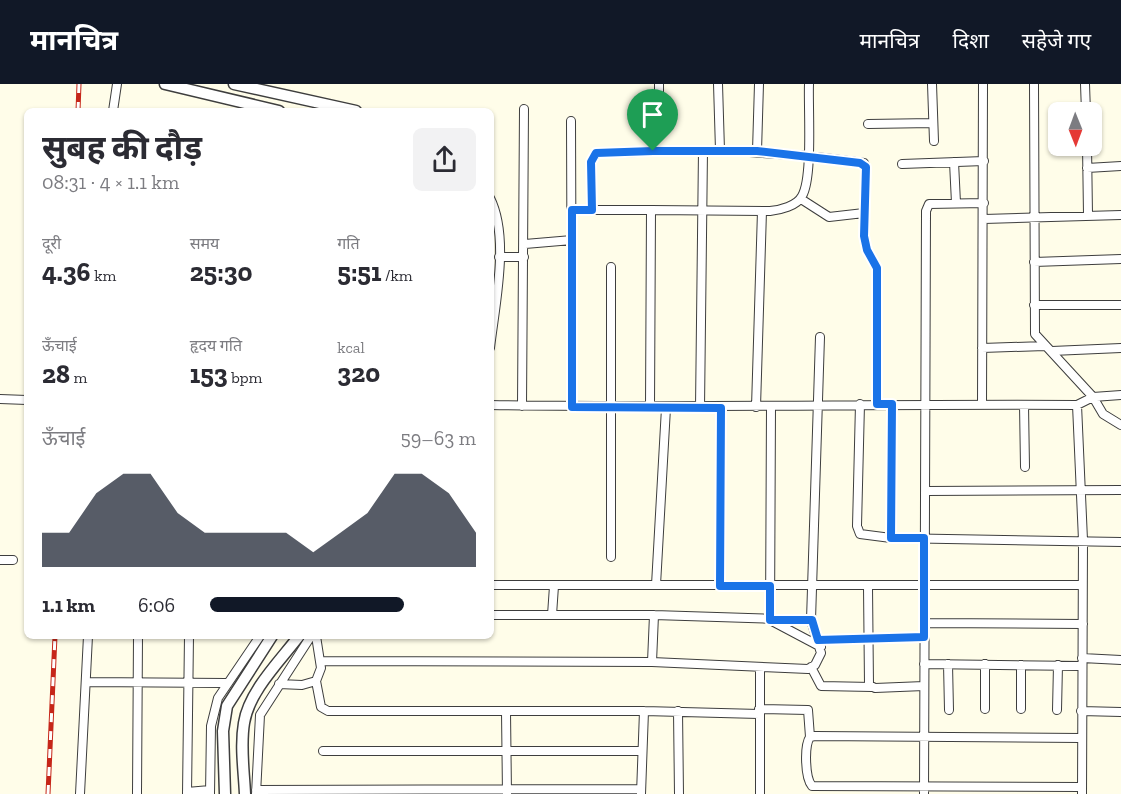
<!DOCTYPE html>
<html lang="hi">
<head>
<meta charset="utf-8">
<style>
	body { margin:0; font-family:"Zilla Slab","Noto Sans Devanagari",serif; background:#f2f2f3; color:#2b2b33; height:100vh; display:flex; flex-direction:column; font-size:22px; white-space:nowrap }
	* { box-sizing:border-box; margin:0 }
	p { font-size:20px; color:#7c7c81 }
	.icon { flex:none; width:33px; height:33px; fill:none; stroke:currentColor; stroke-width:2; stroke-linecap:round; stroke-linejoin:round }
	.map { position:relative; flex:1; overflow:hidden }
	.sheet { position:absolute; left:24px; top:24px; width:470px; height:531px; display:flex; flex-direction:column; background:#fff; border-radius:9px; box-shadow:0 2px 4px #0004 }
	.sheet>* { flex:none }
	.needle { width:39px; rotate:179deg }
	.tools { position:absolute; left:1048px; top:18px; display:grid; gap:12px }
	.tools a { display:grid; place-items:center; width:54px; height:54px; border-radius:9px; background:#fff; box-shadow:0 2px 4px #0004; font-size:30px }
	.pin { position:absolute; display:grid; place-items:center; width:51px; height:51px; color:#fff; margin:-62px -26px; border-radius:50% 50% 50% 0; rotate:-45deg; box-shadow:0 0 6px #0007 }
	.pin .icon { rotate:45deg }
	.round { display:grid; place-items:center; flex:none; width:63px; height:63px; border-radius:9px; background:#f2f2f3 }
	.headline { display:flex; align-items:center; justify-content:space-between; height:102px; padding:0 18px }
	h1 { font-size:33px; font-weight:700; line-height:45px }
	.figures { display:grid; grid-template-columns:repeat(3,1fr); gap:9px; height:102px; padding:6px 18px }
	.figures div { display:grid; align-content:center }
	.figures b { font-size:26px; font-weight:700 }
	.figures small { font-size:16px; font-weight:400 }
	.figures p { font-size:16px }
	.chart { height:168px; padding:12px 18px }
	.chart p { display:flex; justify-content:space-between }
	.chart svg { width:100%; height:108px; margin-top:6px; fill:#111827; opacity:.7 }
	ul { padding:0 18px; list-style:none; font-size:20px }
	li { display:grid; grid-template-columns:96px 72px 1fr; align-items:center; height:45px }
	li i { height:15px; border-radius:8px; background:#111827 }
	header { display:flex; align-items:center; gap:36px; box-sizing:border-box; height:84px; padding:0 30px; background:#111827; color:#fff }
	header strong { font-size:28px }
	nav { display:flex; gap:33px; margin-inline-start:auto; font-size:21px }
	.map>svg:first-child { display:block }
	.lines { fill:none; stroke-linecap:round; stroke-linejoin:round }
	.minor-casing { stroke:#3e3e3e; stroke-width:10 }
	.tertiary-casing { stroke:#3e3e3e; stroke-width:13 }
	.minor { stroke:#fff; stroke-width:8 }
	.tertiary { stroke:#fff; stroke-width:10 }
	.rail-casing { stroke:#c62619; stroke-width:5 }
	.rail { stroke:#fff; stroke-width:3; stroke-dasharray:9; stroke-linecap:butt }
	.route-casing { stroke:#fff; stroke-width:12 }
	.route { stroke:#1a73e8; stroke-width:8 }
</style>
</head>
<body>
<header>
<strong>मानचित्र</strong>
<nav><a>मानचित्र</a><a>दिशा</a><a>सहेजे गए</a></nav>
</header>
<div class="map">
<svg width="1121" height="710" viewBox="0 0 1121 710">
	<rect width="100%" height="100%" fill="#fffde9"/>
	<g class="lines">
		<defs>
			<path id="minor" d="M932,0L934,57
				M1034,0L1035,250L1093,313L1103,330L1121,341
				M1085,0L1086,28
				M659,19V0
				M113,27L117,0
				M571,37L572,323
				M868,40L933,39
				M1087,62L1088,131
				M720,66L808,72L864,79L866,83L864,152L867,166L877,184V320
				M757,67L759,0
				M954,78L956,119
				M902,80L984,77
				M1087,84L1121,82
				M490,114C510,154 495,220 490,264
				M801,115L829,133L864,129
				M572,126H651
				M592,126L591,78L596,69L720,66L718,0
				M984,135L1121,131
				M525,160L572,156
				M499,173H524
				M1034,178L1121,175
				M611,183V473
				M1034,221H1121
				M982,264L1045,262
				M1052,267L1121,264
				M0,315L27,316
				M860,320L857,442L860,450L891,454L1121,458
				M490,321C686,324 881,320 1077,321L1093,313L1121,311
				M982,321L983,0
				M1024,321L1025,383
				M1077,321L1083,456L1082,710
				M522,322L524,25
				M650,323L651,126L770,127C780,126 797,122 802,112C813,94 808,24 809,0
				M756,323L762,127
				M771,323L770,536L821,563
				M700,324L703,66
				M926,407L1121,406
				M891,454L892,320
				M0,476H13
				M490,501H1082
				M656,501L666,324
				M720,502L721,324
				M868,503L869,601L875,604L924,602
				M490,531H654L811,536L820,253
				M552,531L554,502
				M924,539L1083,540
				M818,556L924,553
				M1082,574L1121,576
				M321,577L652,578L808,585L815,581L821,569L811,536
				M652,578L654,531
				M924,580L1082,582
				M948,580L949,626
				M985,580V625
				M811,583L821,602L872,603
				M316,597L321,623L328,627H644L759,630
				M86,598L226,599
				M279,600L302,601L316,597L321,584L316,552
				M759,625L808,626L810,653
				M1021,625V581
				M1057,626L1058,581
				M678,627L679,710
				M1081,627L1121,628
				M506,628L507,710
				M1081,654L815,652L810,653C804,662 805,694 812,702L1082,703
				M323,667H642
				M256,706L641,705
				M187,708L210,706
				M80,710L88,552
				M137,710L138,552
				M187,710L189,552
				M210,710L211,642L218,614L260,552
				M256,710L260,631L311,552
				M641,710L644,627
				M760,710V583
				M924,710L926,127L929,120L984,119"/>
			<path id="tertiary" d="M165,0L279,27
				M234,0L356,27
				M225,710L223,647L227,622L272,552
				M245,710C244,687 240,662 244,639C249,607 280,577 299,552"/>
		</defs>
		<use href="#minor" class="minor-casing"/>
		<use href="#tertiary" class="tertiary-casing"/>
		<use href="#minor" class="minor"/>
		<use href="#tertiary" class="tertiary"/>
		<defs>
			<path id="rail" d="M78,27L79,0
				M48,710L55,552"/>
		</defs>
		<use href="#rail" class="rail-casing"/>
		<use href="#rail" class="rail"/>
	</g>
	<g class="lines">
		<defs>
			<path id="route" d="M653,67H757L860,79L866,83L864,152L867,166L877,184V320H892L891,454H924V553L818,556L812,536H770V502H720L721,324L572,323V126H592L591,78L596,69Z"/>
		</defs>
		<use href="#route" class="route-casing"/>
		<use href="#route" class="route"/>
	</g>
</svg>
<div class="tools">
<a><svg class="needle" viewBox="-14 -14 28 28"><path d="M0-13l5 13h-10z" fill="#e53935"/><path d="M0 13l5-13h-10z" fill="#7c7c81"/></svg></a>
</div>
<div class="pin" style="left:653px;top:67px;background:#1e9e55"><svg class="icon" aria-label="arrive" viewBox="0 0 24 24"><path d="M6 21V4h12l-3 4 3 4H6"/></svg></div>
<section class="sheet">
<div class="headline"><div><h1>सुबह की दौड़</h1><p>08:31 · 4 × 1.1 km</p></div><a class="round"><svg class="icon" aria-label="share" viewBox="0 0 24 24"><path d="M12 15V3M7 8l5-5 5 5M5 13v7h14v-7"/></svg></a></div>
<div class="figures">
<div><p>दूरी</p><b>4.36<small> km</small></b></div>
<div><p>समय</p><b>25:30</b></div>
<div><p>गति</p><b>5:51<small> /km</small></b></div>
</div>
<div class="figures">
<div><p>ऊँचाई</p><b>28<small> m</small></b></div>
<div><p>हृदय गति</p><b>153<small> bpm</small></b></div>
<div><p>kcal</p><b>320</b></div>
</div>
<div class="chart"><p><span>ऊँचाई</span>59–63 m</p>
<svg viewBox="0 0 160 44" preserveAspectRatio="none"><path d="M0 44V30L10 30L20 14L30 6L40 6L50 22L60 30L70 30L80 30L90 30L100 38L110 30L120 22L130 6L140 6L150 14L160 30V44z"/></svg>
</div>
<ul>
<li><b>1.1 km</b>6:06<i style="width:73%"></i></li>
</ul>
</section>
</div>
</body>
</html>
